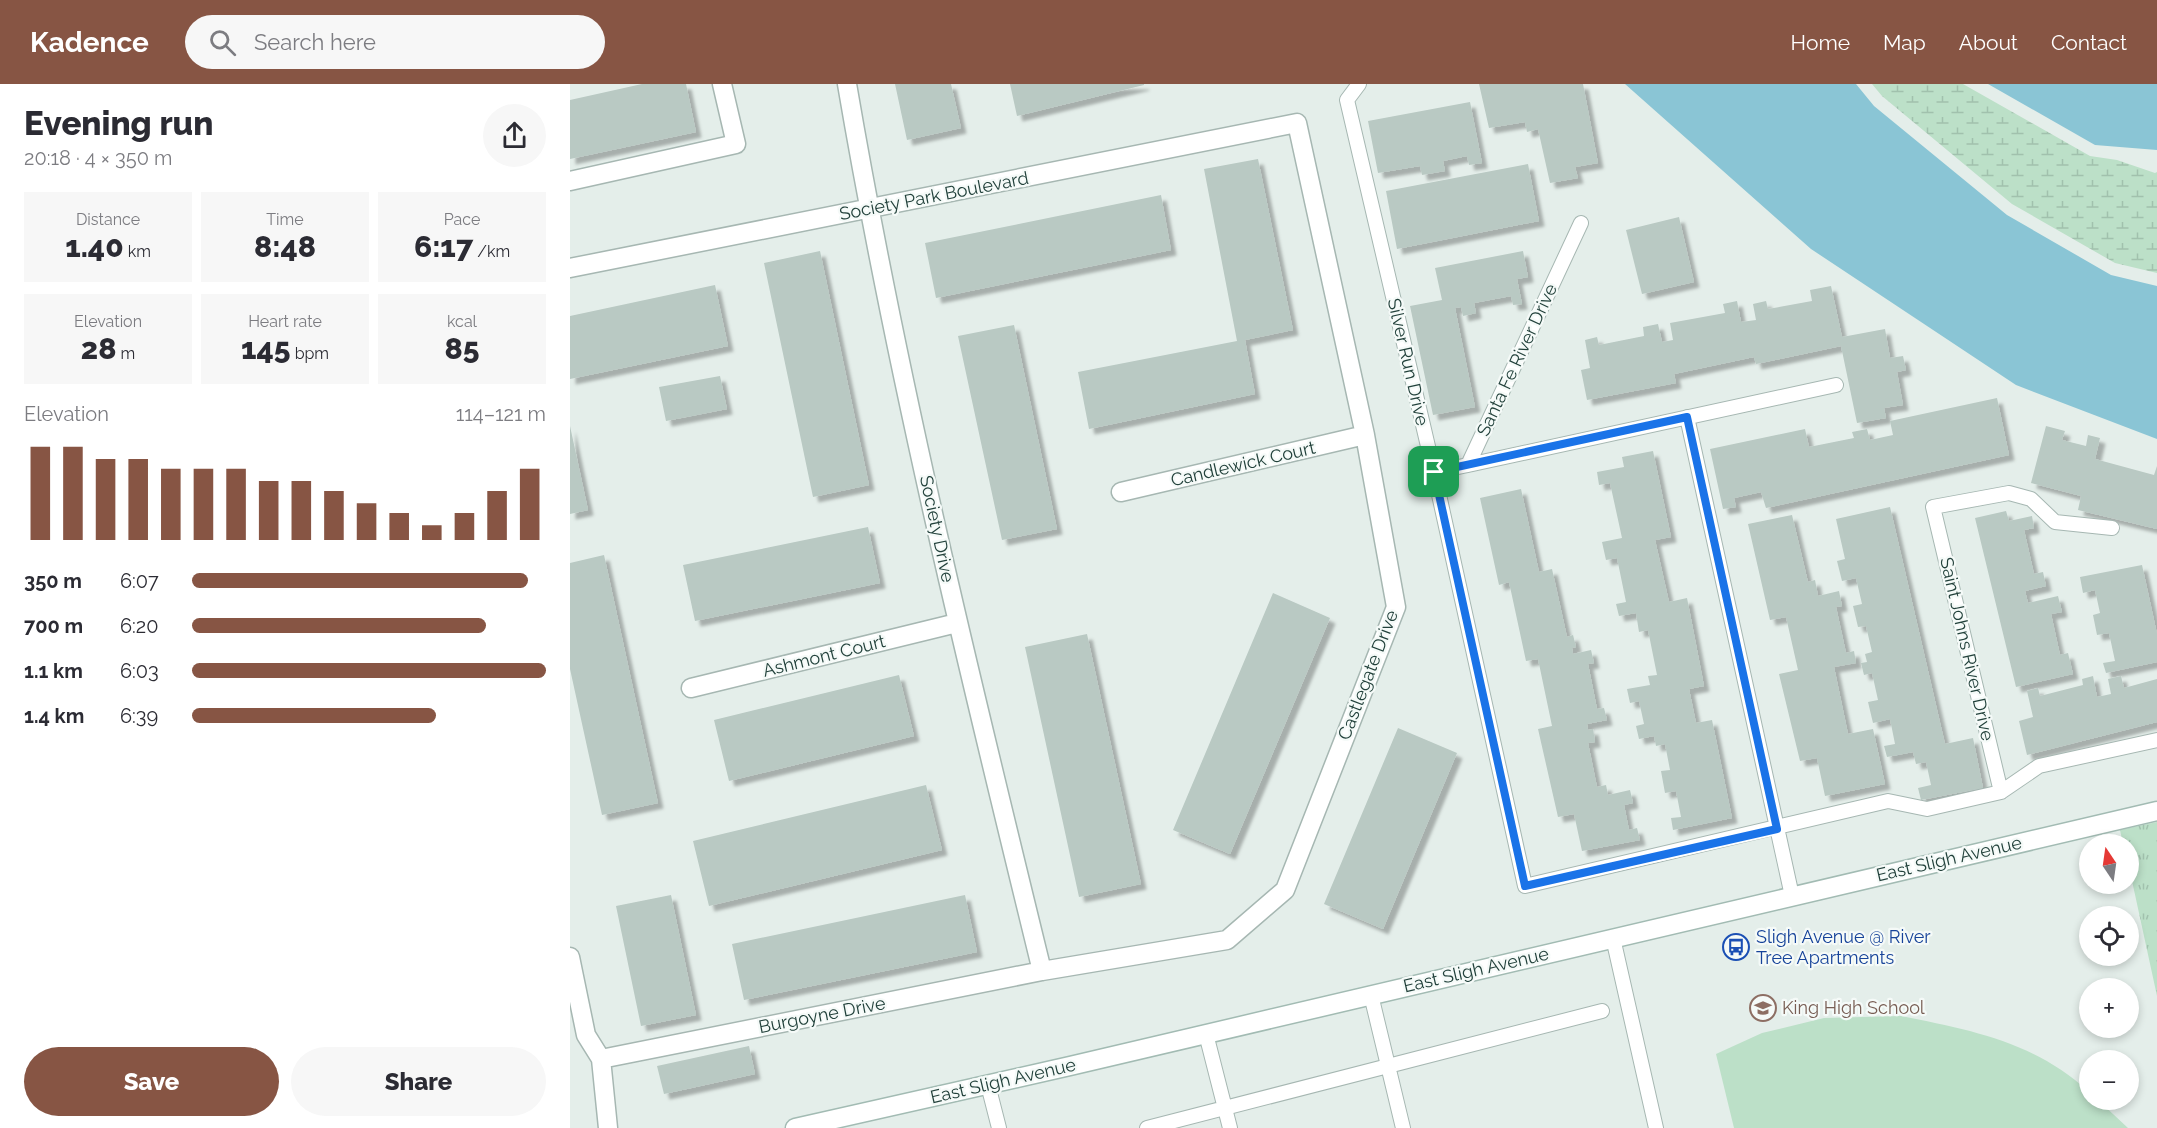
<!DOCTYPE html>
<html lang="en">
<head>
<meta charset="utf-8">
<style>
	body { margin:0; font-family:Raleway,sans-serif; background:#f7f7f7; color:#2b2b33; height:100vh; display:flex; flex-direction:column; font-size:22px; white-space:nowrap }
	* { box-sizing:border-box; margin:0 }
	p { font-size:20px; color:#7c7c81 }
	.icon { flex:none; width:33px; height:33px; fill:none; stroke:currentColor; stroke-width:2; stroke-linecap:round; stroke-linejoin:round }
	.map { position:relative; flex:1; overflow:hidden }
	.panel { display:flex; flex-direction:column; background:#fff; width:570px }
	.panel>* { flex:none }
	.needle { width:39px; rotate:347deg }
	.controls { position:absolute; left:1509px; top:750px; display:grid; gap:12px }
	.controls a { display:grid; place-items:center; width:60px; height:60px; border-radius:50%; background:#fff; box-shadow:0 3px 9px #0003; font-size:30px }
	.pin { position:absolute; display:grid; place-items:center; width:51px; height:51px; color:#fff; margin:-26px; border-radius:12px; box-shadow:0 3px 9px #0006 }
	.round { display:grid; place-items:center; flex:none; width:63px; height:63px; border-radius:32px; background:#f7f7f7 }
	.summary { display:flex; align-items:center; justify-content:space-between; height:102px; padding:0 24px }
	h1 { font-size:33px; font-weight:800; line-height:45px }
	.metrics { display:grid; grid-template-columns:repeat(3,1fr); gap:9px; height:102px; padding:6px 24px }
	.metrics div { display:grid; align-content:center; border-radius:0px; background:#f7f7f7; text-align:center }
	.metrics b { font-size:30px; font-weight:800 }
	.metrics small { font-size:16px; font-weight:400 }
	.metrics p { font-size:16px }
	.chart { height:168px; padding:12px 24px }
	.chart p { display:flex; justify-content:space-between }
	.chart svg { width:100%; height:108px; margin-top:6px; stroke:#875544; stroke-width:6 }
	.cta { display:flex; gap:12px; margin-top:auto; padding:12px 24px }
	.cta a { flex:1; height:69px; border-radius:36px; background:#875544; color:#fff; font-size:24px; font-weight:800; line-height:69px; text-align:center }
	.cta a+a { background:#f7f7f7; color:#2b2b33 }
	ul { padding:0 24px; list-style:none; font-size:20px }
	li { display:grid; grid-template-columns:96px 72px 1fr; align-items:center; height:45px }
	li i { height:15px; border-radius:8px; background:#875544 }
	header { display:flex; align-items:center; gap:36px; box-sizing:border-box; height:84px; padding:0 30px; background:#875544; color:#fff }
	header strong { font-size:28px }
	nav { display:flex; gap:33px; margin-inline-start:auto; font-size:21px }
	.search { width:420px; height:54px; background:#f7f7f7; display:flex; align-items:center; gap:15px; box-sizing:border-box; padding:0 21px; border-radius:33px; color:#7c7c81; font-size:22px }
	main { display:flex; flex:1; min-height:0 }
	.map>svg:first-child { display:block }
	.grass { fill:#bce0c8 }
	.wetland { fill:url(#wetland-marsh) }
	.park { fill:url(#park-tufts) }
	.water { fill:#8ac5d5 }
	.building { fill:#b9c9c3; filter:url(#shadow) }
	.lines { fill:none; stroke-linecap:round; stroke-linejoin:round }
	.lane-casing { stroke:#a6b7b2; stroke-width:16 }
	.street-casing { stroke:#a6b7b2; stroke-width:21 }
	.secondary-casing { stroke:#a2bbb3; stroke-width:21 }
	.lane { stroke:#fff; stroke-width:14 }
	.street { stroke:#fff; stroke-width:18 }
	.secondary { stroke:#fff; stroke-width:18 }
	.route-casing { stroke:#fff; stroke-width:12 }
	.route { stroke:#1a73e8; stroke-width:8 }
	.labels { text-anchor:middle; stroke-width:4.5; stroke-linejoin:round; paint-order:stroke }
	.street-label { font-size:18px; fill:#22413b; stroke:#f5faf8 }
	.transit-label { font-size:18px; fill:#164399; stroke:#f5faf8; text-anchor:start }
	.education-label { font-size:18px; fill:#785e54; stroke:#f5faf8; text-anchor:start }
</style>
</head>
<body>
<header>
<strong>Kadence</strong>
<div class="search"><svg class="icon" aria-label="search" viewBox="0 0 24 24"><circle cx="10" cy="10" r="6"/><path d="M15 15l6 6"/></svg>Search here</div>
<nav><a>Home</a><a>Map</a><a>About</a><a>Contact</a></nav>
</header>
<main>
<section class="panel">
<div class="summary"><div><h1>Evening run</h1><p>20:18 · 4 × 350 m</p></div><a class="round"><svg class="icon" aria-label="share" viewBox="0 0 24 24"><path d="M12 15V3M7 8l5-5 5 5M5 13v7h14v-7"/></svg></a></div>
<div class="metrics">
<div><p>Distance</p><b>1.40<small> km</small></b></div>
<div><p>Time</p><b>8:48</b></div>
<div><p>Pace</p><b>6:17<small> /km</small></b></div>
</div>
<div class="metrics">
<div><p>Elevation</p><b>28<small> m</small></b></div>
<div><p>Heart rate</p><b>145<small> bpm</small></b></div>
<div><p>kcal</p><b>85</b></div>
</div>
<div class="chart"><p><span>Elevation</span>114–121 m</p>
<svg viewBox="0 0 160 44" preserveAspectRatio="none"><path d="M5 44V6M15 44V6M25 44V11M35 44V11M45 44V15M55 44V15M65 44V15M75 44V20M85 44V20M95 44V24M105 44V29M115 44V33M125 44V38M135 44V33M145 44V24M155 44V15"/></svg>
</div>
<ul>
<li><b>350 m</b>6:07<i style="width:95%"></i></li>
<li><b>700 m</b>6:20<i style="width:83%"></i></li>
<li><b>1.1 km</b>6:03<i style="width:100%"></i></li>
<li><b>1.4 km</b>6:39<i style="width:69%"></i></li>
</ul>
<div class="cta"><a>Save</a><a>Share</a></div>
</section>
<div class="map">
<svg width="1587" height="1044" viewBox="0 0 1587 1044">
	<defs>
		<pattern id="wetland-marsh" width="20" height="14" patternUnits="userSpaceOnUse" patternTransform="scale(1.5)"><rect width="20" height="14" fill="#bce0c8"/><path d="M1 5h8M5 5V1M11 12h8M15 12V8" fill="none" stroke="#a1c1ad"/></pattern>
		<pattern id="park-tufts" width="24" height="20" patternUnits="userSpaceOnUse" patternTransform="scale(1.5)"><rect width="24" height="20" fill="#bce0c8"/><path d="M3 7l-1-3M5 7V3M7 7l1-3M15 17l-1-3M17 17v-4M19 17l1-3" fill="none" stroke="#a1c1ad"/></pattern>
		<filter id="shadow"><feDropShadow dx="5.5" dy="5.5" stdDeviation="1.5" flood-color="#0004"/></filter>
	</defs>
	<rect width="100%" height="100%" fill="#e4eeea"/>
	<path class="grass" d="M1331,932C1401,946 1465,958 1519,1008L1520,1016H1528L1558,1044H1164L1146,970L1192,949L1254,934Z"/>
	<path class="wetland" d="M1302,0H1393L1520,72L1547,76L1585,89L1587,88V189L1545,179L1442,120L1312,12Z"/>
	<path class="park" d="M1587,738V912L1559,783L1558,760H1553L1550,746Z"/>
	<path class="water" d="M1055,0H1286L1304,22L1437,131L1541,191L1587,202V355L1446,301L1241,165Z
		M1418,0H1587V66L1525,61Z"/>
	<path class="building" d="M72,0H116L126,48L0,75V16Z
		M325,0H381L391,44L337,56Z
		M440,0H574V1L447,32Z
		M909,0H1013L1028,79L1005,83L1008,94L980,99L968,45L957,48L955,38L919,44Z
		M900,18L912,79L899,81L897,72L873,77L875,87L852,91L850,82L808,89L798,37Z
		M688,75L723,246L675,256L685,310L519,345L508,288L667,257L634,85Z
		M958,80L969,137L827,165L816,107Z
		M591,111L601,166L366,214L355,159Z
		M1109,133L1124,198L1072,210L1056,146Z
		M250,167L299,401L243,413L194,179Z
		M953,167L958,193L947,195L952,220L943,221L941,212L904,219L906,229L893,232L891,223L885,224L905,323L863,331L840,222L872,216L865,184Z
		M145,201L158,262L0,295V232Z
		M1261,202L1272,253L1315,245L1320,274L1333,272L1336,286L1327,288L1333,321L1314,324L1316,334L1287,339L1271,262L1186,280L1184,273L1104,290L1106,299L1017,316L1011,286L1020,284L1015,256L1027,253L1029,261L1074,252L1073,243L1088,240L1092,258L1103,256L1100,239L1155,229L1153,220L1167,217L1171,238L1186,236L1183,220L1196,217L1198,225L1242,217L1240,206Z
		M444,241L487,445L432,456L388,252Z
		M150,292L157,325L96,337L89,303Z
		M1427,314L1439,371L1196,424L1191,408L1164,414L1166,423L1153,425L1140,365L1235,345L1239,363L1284,354L1282,348L1297,345L1300,356L1323,351L1320,337Z
		M0,342L18,426L0,430Z
		M1476,342L1495,347L1492,356L1516,362L1518,351L1530,354L1525,375L1584,391L1587,382V445L1508,426L1511,412L1461,399Z
		M1083,367L1101,453L1085,456L1099,518L1117,514L1134,602L1119,605L1126,639L1142,636L1162,734L1103,746L1101,734L1111,733L1106,707L1095,709L1091,687L1100,686L1095,660L1086,662L1084,652L1069,655L1066,642L1074,640L1069,617L1060,619L1057,605L1080,601L1078,592L1087,591L1078,546L1069,548L1066,529L1049,532L1046,520L1056,518L1047,474L1036,476L1032,458L1052,454L1040,399L1029,401L1027,388L1054,383L1052,373Z
		M951,405L969,488L982,485L997,553L1003,551L1006,563L1002,564L1003,570L1021,566L1024,579L1018,580L1027,625L1034,624L1037,636L1017,640L1018,646L1023,645L1025,658L1018,659L1027,703L1036,701L1038,711L1060,706L1063,719L1054,721L1059,746L1067,744L1070,756L1012,767L1004,730L988,733L968,645L982,642L968,575L956,577L939,498L929,501L910,414Z
		M1320,423L1375,660L1403,654L1413,704L1351,716L1348,704L1361,701L1356,678L1346,680L1343,668L1317,673L1314,662L1325,660L1320,635L1303,639L1298,618L1308,616L1302,589L1294,591L1291,579L1297,578L1295,570L1302,568L1296,542L1288,543L1283,522L1292,520L1286,494L1272,497L1267,477L1275,475L1266,435Z
		M1436,427L1439,437L1462,432L1464,444L1454,446L1464,490L1473,488L1476,502L1455,507L1458,519L1488,512L1492,528L1481,530L1490,571L1498,569L1503,590L1446,603L1405,434Z
		M1222,431L1238,498L1245,496L1248,512L1269,507L1272,522L1266,523L1276,569L1284,567L1286,579L1264,583L1278,650L1303,645L1315,700L1255,712L1247,674L1230,677L1209,590L1228,586L1216,533L1200,536L1178,440Z
		M298,443L310,499L125,537L113,481Z
		M34,471L88,719L32,731L0,585V479Z
		M1572,481L1587,550V578L1536,589L1533,579L1545,577L1539,549L1527,551L1523,531L1530,529L1525,506L1513,509L1510,493Z
		M703,509L760,534L660,770L603,746Z
		M517,550L571,800L509,813L455,563Z
		M329,591L344,652L159,697L144,636Z
		M1523,592L1527,613L1541,610L1538,595L1551,592L1554,604L1587,595V638L1457,671L1449,637L1463,633L1457,607L1468,604L1470,612L1513,601L1512,595Z
		M828,644L887,669L813,845L754,820Z
		M356,701L372,766L139,822L123,757Z
		M101,811L126,931L71,942L46,822Z
		M395,811L407,868L174,916L162,860Z
		M179,962L185,990L94,1010L87,982Z"/>
	<g class="lines">
		<defs>
			<path id="lane" d="M789,0L777,16L864,388L955,802L1318,717L1357,725L1431,708L1469,682L1587,656
				M1117,333L1222,812
				M898,381L1266,301
				M864,388L898,381L1011,139
				M1431,708L1363,423L1439,409L1461,415L1485,438L1542,444
				M1043,854L1086,1044
				M801,911L833,1044
				M636,950L660,1044
				M418,1001L429,1044
				M577,1044L1032,927"/>
			<path id="street" d="M277,0C328,299 400,593 472,887
				M0,97L166,60L152,0
				M0,184L727,39L795,351L826,523L715,806L657,856L472,887L31,975
				M551,408L795,351
				M121,604L387,539
				M0,873L16,951L31,975L38,1044"/>
			<path id="secondary" d="M225,1044L500,982L1587,727"/>
		</defs>
		<use href="#lane" class="lane-casing"/>
		<use href="#street" class="street-casing"/>
		<use href="#secondary" class="secondary-casing"/>
		<use href="#lane" class="lane"/>
		<use href="#street" class="street"/>
		<use href="#secondary" class="secondary"/>
	</g>
	<g class="lines">
		<defs>
			<path id="route" d="M1117,333L1207,745L955,802L864,388Z"/>
		</defs>
		<use href="#route" class="route-casing"/>
		<use href="#route" class="route"/>
	</g>
	<defs>
		<symbol id="bus-ring" viewBox="-11 -11 22 22"><circle r="9.5" fill="#f5faf8" stroke="#1a4fb4" stroke-width="1.5"/><path d="M-5-6H5V4H4V6H2V4H-2V6H-4V4H-5ZM-3.5-4V0h7V-4ZM-3.5 1.2v1.5H-2V1.2ZM2 1.2v1.5H3.5V1.2Z" fill="#1a4fb4"/></symbol>
		<symbol id="school-ring" viewBox="-11 -11 22 22"><circle r="9.5" fill="#f5faf8" stroke="#8d6e63" stroke-width="1.5"/><path d="M0-5L7-2L0 1L-7-2ZM-4 1L0 2.5L4 1V4Q0 6-4 4Z" fill="#8d6e63"/></symbol>
	</defs>
	<g fill-rule="evenodd">
		<use href="#bus-ring" x="1151" y="848" width="30" height="30"/>
		<use href="#school-ring" x="1178" y="909" width="30" height="30"/>
	</g>
	<g class="labels">
		<g class="street-label">
			<text transform="translate(364 112) rotate(-11)" y="6">Society Park Boulevard</text>
			<text transform="translate(947 276) rotate(-65)" y="6">Santa Fe River Drive</text>
			<text transform="translate(838 278) rotate(77)" y="6">Silver Run Drive</text>
			<text transform="translate(673 380) rotate(-13)" y="6">Candlewick Court</text>
			<text transform="translate(367 445) rotate(78)" y="6">Society Drive</text>
			<text transform="translate(1397 565) rotate(77)" y="6">Saint Johns River Drive</text>
			<text transform="translate(254 572) rotate(-14)" y="6">Ashmont Court</text>
			<text transform="translate(798 591) rotate(-69)" y="6">Castlegate Drive</text>
			<text transform="translate(1379 775) rotate(-13)" y="6">East Sligh Avenue</text>
			<text transform="translate(906 886) rotate(-13)" y="6">East Sligh Avenue</text>
			<text transform="translate(252 931) rotate(-11)" y="6">Burgoyne Drive</text>
			<text transform="translate(433 997) rotate(-13)" y="6">East Sligh Avenue</text>
		</g>
		<g class="transit-label">
			<text x="1186" y="859">Sligh Avenue @ River<tspan x="1186" dy="21">Tree Apartments</tspan></text>
		</g>
		<g class="education-label">
			<text x="1212" y="930">King High School</text>
		</g>
	</g>
</svg>
<div class="controls">
<a><svg class="needle" viewBox="-14 -14 28 28"><path d="M0-13l5 13h-10z" fill="#e53935"/><path d="M0 13l5-13h-10z" fill="#7c7c81"/></svg></a>
<a><svg class="icon" aria-label="locate" viewBox="0 0 24 24"><circle cx="12" cy="12" r="6"/><path d="M12 2v4M12 18v4M2 12h4M18 12h4"/></svg></a>
<a>+</a>
<a>−</a>
</div>
<div class="pin" style="left:864px;top:388px;background:#1e9e55"><svg class="icon" aria-label="arrive" viewBox="0 0 24 24"><path d="M6 21V4h12l-3 4 3 4H6"/></svg></div>
</div>
</main>
</body>
</html>
